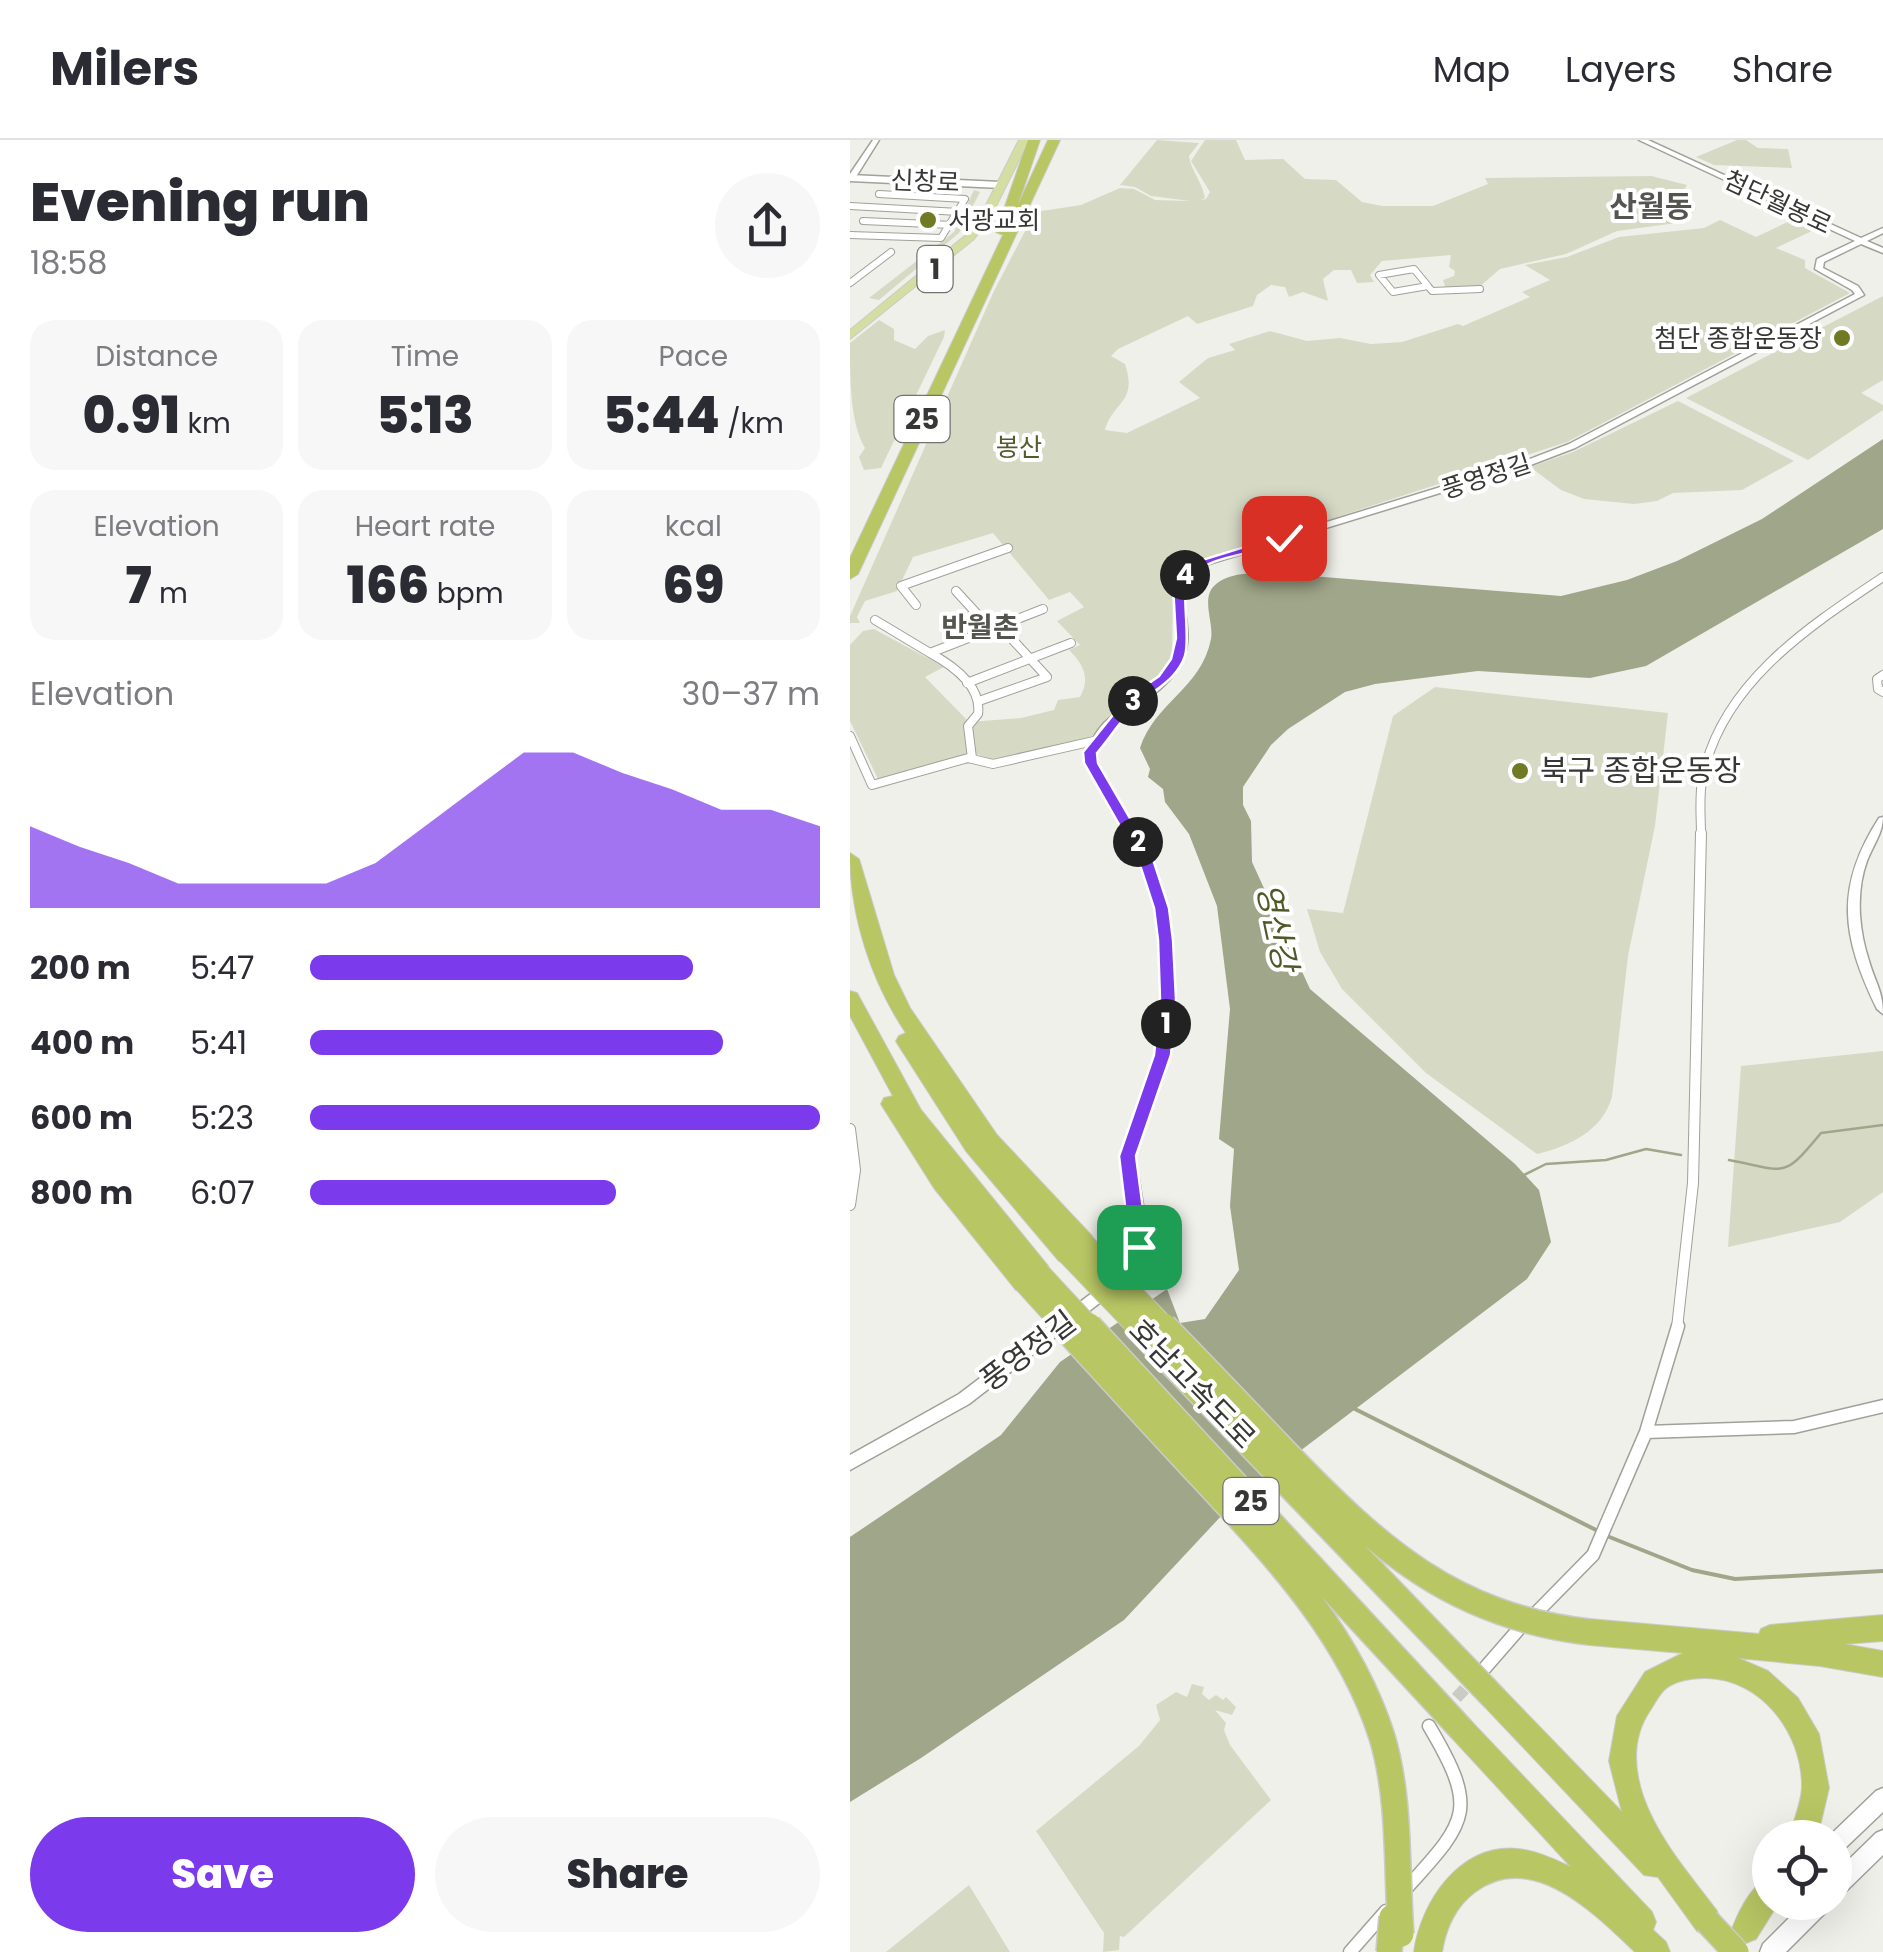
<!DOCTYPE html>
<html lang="en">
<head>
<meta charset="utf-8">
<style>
	body { margin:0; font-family:Poppins,"Noto Sans KR",sans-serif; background:#f7f7f7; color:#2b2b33; height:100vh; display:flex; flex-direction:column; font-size:38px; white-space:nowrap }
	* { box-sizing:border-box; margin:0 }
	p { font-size:32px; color:#7c7c81 }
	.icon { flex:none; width:55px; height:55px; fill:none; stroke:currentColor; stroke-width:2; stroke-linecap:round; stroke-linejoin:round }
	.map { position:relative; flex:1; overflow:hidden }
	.panel { display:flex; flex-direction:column; background:#fff; width:850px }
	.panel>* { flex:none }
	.buttons { position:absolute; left:902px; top:1680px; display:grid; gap:20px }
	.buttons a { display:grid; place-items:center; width:100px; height:100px; border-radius:50%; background:#fff; box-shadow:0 10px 40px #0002; font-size:50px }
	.pin { position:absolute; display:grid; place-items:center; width:85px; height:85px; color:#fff; margin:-42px; border-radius:20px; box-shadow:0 5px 15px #0006 }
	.km { position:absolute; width:50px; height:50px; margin:-25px; border-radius:50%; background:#222; color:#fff; font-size:28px; line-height:50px; text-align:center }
	.round { display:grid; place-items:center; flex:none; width:105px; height:105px; border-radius:52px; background:#f7f7f7 }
	.overview { display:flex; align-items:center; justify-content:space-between; height:170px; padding:0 30px }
	h1 { font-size:55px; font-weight:800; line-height:75px }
	.figures { display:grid; grid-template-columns:repeat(3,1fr); gap:15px; height:170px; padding:10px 30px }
	.figures div { display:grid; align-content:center; border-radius:25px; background:#f7f7f7; text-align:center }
	.figures b { font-size:50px; font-weight:800 }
	.figures small { font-size:28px; font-weight:400 }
	.figures p { font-size:28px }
	.chart { height:280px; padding:20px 30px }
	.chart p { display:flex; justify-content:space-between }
	.chart svg { width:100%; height:180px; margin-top:10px; fill:#7c3aed; opacity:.7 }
	.button { display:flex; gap:20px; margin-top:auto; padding:20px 30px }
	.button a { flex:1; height:115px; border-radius:60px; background:#7c3aed; color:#fff; font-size:40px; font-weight:800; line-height:115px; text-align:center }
	.button a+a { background:#f7f7f7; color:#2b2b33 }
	ul { padding:0 30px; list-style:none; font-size:32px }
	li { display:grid; grid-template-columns:160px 120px 1fr; align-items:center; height:75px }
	li i { height:25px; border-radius:12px; background:#7c3aed }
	header { display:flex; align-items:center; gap:60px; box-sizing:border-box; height:140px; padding:0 50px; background:#fff; border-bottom:2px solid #e1e1e2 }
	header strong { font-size:48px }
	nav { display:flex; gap:55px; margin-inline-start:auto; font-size:35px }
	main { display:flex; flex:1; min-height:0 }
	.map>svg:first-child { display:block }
	.green { fill:#d6dac5 }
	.water { fill:#a0a689 }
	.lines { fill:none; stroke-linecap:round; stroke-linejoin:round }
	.stream-far1 { stroke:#a0a689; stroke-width:2.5 }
	.stream { stroke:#a0a689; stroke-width:4 }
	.minor-tunnel { stroke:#cacbc5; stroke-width:12; stroke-dasharray:12 6; stroke-linecap:butt }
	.minor-far3-casing { stroke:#a0a19a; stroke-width:8 }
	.minor-far2-casing { stroke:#a0a19a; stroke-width:10 }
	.minor-far1-casing { stroke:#a0a19a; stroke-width:12 }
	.minor-casing { stroke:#a0a19a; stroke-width:15 }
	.tertiary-casing { stroke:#a0a19a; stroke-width:3 }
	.secondary-casing { stroke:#a0a19a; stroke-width:3 }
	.primary-casing { stroke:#cbcbca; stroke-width:2 }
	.motorway-casing { stroke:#cbcbca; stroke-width:2 }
	.minor-far3 { stroke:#fff; stroke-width:6 }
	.minor-far2 { stroke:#fff; stroke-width:8 }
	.minor-far1 { stroke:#fff; stroke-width:10 }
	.minor { stroke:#fff; stroke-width:12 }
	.tertiary { fill:#fff; fill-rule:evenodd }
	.secondary { fill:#fff; fill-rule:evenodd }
	.primary { fill:#d4dda2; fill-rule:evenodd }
	.motorway { fill:#b8c664; fill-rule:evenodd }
	.motorway-bridge-far1-casing { stroke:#cbcbca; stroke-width:22; stroke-linecap:butt }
	.motorway-bridge-casing { stroke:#cbcbca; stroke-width:28; stroke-linecap:butt }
	.motorway-bridge-far1 { stroke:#b8c664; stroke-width:20 }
	.motorway-bridge { stroke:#b8c664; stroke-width:25 }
	.route { fill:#7c3aed; stroke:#fff; stroke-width:2.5 }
	.poi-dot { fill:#707a25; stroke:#fff; stroke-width:4 }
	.labels { text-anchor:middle; stroke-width:8; stroke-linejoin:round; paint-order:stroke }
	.far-street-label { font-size:25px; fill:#373835; stroke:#fff }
	.far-poi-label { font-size:25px; fill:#373835; stroke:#fff; text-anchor:start }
	.far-park-label { font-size:25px; fill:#545b2a; stroke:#fff }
	.shield { fill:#fff; stroke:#737472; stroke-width:2.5 }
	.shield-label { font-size:28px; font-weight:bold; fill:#373835 }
	.far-neighbourhood-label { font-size:28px; font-weight:bold; fill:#54554f; stroke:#fff }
	.far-quarter-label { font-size:30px; font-weight:bold; fill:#54554f; stroke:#fff }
	.poi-label { font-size:30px; fill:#373835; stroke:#fff; text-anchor:start }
	.street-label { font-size:30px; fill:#373835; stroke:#fff }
	.water-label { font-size:32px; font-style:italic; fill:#515828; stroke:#fff }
</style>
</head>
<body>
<header>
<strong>Milers</strong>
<nav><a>Map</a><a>Layers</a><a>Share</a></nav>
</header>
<main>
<section class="panel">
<div class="overview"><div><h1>Evening run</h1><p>18:58</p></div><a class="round"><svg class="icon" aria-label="share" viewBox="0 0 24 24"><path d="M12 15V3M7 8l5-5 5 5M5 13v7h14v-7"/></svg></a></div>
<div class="figures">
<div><p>Distance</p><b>0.91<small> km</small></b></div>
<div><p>Time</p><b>5:13</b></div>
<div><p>Pace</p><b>5:44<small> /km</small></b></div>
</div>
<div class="figures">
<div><p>Elevation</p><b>7<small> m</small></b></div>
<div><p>Heart rate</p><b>166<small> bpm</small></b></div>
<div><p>kcal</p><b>69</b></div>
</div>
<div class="chart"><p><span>Elevation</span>30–37 m</p>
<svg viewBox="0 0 160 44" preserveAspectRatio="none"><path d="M0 44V24L10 29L20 33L30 38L40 38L50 38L60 38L70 33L80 24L90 15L100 6L110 6L120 11L130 15L140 20L150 20L160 24V44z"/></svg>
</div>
<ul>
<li><b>200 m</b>5:47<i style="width:75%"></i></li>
<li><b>400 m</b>5:41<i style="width:81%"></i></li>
<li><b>600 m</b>5:23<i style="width:100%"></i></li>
<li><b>800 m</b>6:07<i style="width:60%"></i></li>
</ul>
<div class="button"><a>Save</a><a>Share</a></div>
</section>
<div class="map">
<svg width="1033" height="1812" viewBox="0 0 1033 1812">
	<rect width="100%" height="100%" fill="#eff0e9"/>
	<path class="green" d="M307,0L349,3L339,16C341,31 352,41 355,58L351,60L356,59L360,52L341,21L355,0H386L395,20L433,19L455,39L486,40L512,62L532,66H583L638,44L635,38L801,36L837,45L832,53L846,69L834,82L767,91L716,114L650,129L628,148L596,149L593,140L604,136L605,131L599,127L601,115L532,121L520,135L524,142L507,143L501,130H484L473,139L478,161L453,152L439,157L435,147L421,145L407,155L403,166L347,184L338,176L268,209L261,216L275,224C288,263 263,261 255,290L277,293L350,258L329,242L358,218L385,210L379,204L420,191L457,201L490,198L521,204L552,202L608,184L613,186L680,157L672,152L700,140L675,125L717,117L769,97L854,88L870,80L906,97L942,80L964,90L926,108L955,120V128L1000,153L717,302L337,426L323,444L322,516L314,532L275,563L251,591L232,601L146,621L126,614L29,641L0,581V505L13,491L24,489L94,527L75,537L119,582L171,578L204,570L208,560L230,557C241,538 233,524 219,510L230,505L207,481L234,467L220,452L199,460L143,393L63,417L47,451L15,461L7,477L10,483H0V476L144,151L185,72L231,65L270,48L284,49L305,60L340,61L301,56L285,47L270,45Z
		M887,0H896L908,8L938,9L942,28L864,25L846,17Z
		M124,50L130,52L109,93L29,160L19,158L104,92Z
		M1033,156V240L1011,253L1033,265V270L958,320L836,258Z
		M29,180L44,189V200L65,209L78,196L95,190L94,197L31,328L14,330L9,317L15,308C0,283 0,239 0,203Z
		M828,261L944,321L892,350L823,353L807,361L784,364L734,359L711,350L680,327L723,312Z
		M585,547L818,573L805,686L778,816L762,957C752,991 720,1006 687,1014L576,933L492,849L470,812L457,769L493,773L543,576Z
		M1033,911V1052L990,1082L878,1107L891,926Z
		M342,1544L354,1547L352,1554L359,1560L366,1555L373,1560L376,1557L386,1567L382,1575L365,1570L376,1583L374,1590L380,1605L421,1660L274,1797L270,1796L269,1810L253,1812L254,1793L186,1691L289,1606L310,1580L306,1565L326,1552L337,1557Z
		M119,1745L160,1812H36Z"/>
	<path class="water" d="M1033,299V389L796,526L740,538L628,531L525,544L495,552L438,589L421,605L393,647V665L401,681L402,722L460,849L665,1024L689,1050L701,1102L677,1139L388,1358L274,1480L71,1618L0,1662V1397L151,1295L210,1222L317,1149L330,1183L355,1179L389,1130L380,1066L384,1009L369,999L380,869L367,766L339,694L315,662L313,649L298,637L300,629L290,608C305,562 351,549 361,499C364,483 351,459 364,446C379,431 404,434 424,433L711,456L777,440L827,421L912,379Z"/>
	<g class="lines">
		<path class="stream-far1" d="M879,1020C937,1031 932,1040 971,993L1033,985
			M672,1036L696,1024L756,1020L796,1009L831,1015"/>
		<path class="stream" d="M505,1269L746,1390
			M757,1396L842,1430L885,1439L1033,1431"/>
		<path class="minor-tunnel" d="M594,1571L624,1539"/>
		<defs>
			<path id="minor-far3" d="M0,66L109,72
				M13,81L102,85
				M0,95L91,98L115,59L29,54
				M564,129L578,146L543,152L529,135Z
				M0,143L41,112
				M578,146L582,151L630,149"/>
			<path id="minor-far2" d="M106,451L140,488
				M66,465L51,446L158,408
				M25,480L80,513L193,469
				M80,513C102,525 132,546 128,574L118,586L122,618
				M1033,535L1027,539L1028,549L1033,552
				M117,543L221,503
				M129,561L197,537L149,485
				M0,596L22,645L118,618L143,624L248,600
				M851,695C851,678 849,658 852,641C869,545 958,487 1033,437"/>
			<path id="minor-far1" d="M0,989L5,1030L0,1065
				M827,1188L843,1043L851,693"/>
			<path id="minor" d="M796,1292L944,1287L1033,1266
				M687,1472L743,1415L796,1292L828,1186
				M634,1529L668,1490
				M554,1751C617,1681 630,1672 579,1586
				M500,1812L536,1771"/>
			<path id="tertiary" d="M23,0H29L4,40H0V34Z
				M789,0H798L1011,98L1033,88V93L1017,101L1033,108V113L1011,104L974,122L973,128L1008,146L1014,155L725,308L678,326L359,424C311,452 351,481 332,521C312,562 263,571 244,617L300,716L317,768L322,800L324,859L318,915L285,1016L297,1090L294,1116L269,1148L119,1264L0,1330V1315L109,1254L259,1140L280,1114L283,1090L271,1016L306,915L312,859L310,800L305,768L288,716L234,617C239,604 245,593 254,583C276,562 310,548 323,518C341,478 302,449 353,420L672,322L719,304L1005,154L1002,150L965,129L967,119L1005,101Z
				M1033,677C1033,693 1023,705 1017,721C1011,737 1009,757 1010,775C1011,790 1014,806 1019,821C1025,842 1033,851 1033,874L1027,869C992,797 984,748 1029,678Z"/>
			<path id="secondary" d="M0,35L151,42L155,45L151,48L0,41Z
				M1033,1648V1672L992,1711L985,1714V1698L978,1697L1026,1651Z
				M1033,1690V1715L992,1755L985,1759V1733L1026,1693Z
				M955,1762H980L978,1770L936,1812H910L913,1804Z"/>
			<path id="primary" d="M169,0H179L141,76L124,99L0,199V190L116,95L131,75Z"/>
			<path id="motorway" d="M178,0H190L167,67L198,0H210L8,434L0,439V418L153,95L146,92Z
				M0,713L9,719L44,835L60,868L147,995L242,1096L245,1103L242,1110L234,1112L225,1109L228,1114L225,1121L217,1123L209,1121L116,1011L49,906L46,901L49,896L56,893C21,841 0,775 0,713Z
				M0,851L7,853L71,970L198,1126L201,1133L198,1140H184L182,1150L174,1153L166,1150L84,1048L31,964L34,958L43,956L0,876Z
				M1033,1475V1501L994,1504L1033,1511V1537L970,1526L888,1518L918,1531L948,1558L969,1594L979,1648L967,1698H939C943,1682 952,1662 952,1646C952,1593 912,1539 856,1538C842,1538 825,1540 814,1550C809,1555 804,1564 801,1569C782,1596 783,1626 793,1656C808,1699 840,1735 867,1771L871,1781L867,1791L857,1795L847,1791L808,1737L794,1735L636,1568L632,1559L636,1550L645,1546L654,1550L772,1672L759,1621L767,1576L795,1532L833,1513L739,1505L730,1501L726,1492L730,1483L739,1479L909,1494L911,1489L920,1485Z
				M612,1577L621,1581L802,1772L806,1782L803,1790L816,1802L820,1812H785C745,1774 682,1709 625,1752C605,1767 596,1788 592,1812H564C571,1762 610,1703 668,1709C687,1711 703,1719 721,1727L603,1599L599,1590L603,1581Z
				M920,1737V1762H929L906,1799L896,1803L886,1799L882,1789C889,1771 902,1744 920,1737Z"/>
		</defs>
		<use href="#minor-far3" class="minor-far3-casing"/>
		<use href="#minor-far2" class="minor-far2-casing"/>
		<use href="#minor-far1" class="minor-far1-casing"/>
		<use href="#minor" class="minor-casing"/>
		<use href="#tertiary" class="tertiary-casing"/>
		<use href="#secondary" class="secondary-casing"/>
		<use href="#primary" class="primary-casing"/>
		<use href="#motorway" class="motorway-casing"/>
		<use href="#minor-far3" class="minor-far3"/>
		<use href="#minor-far2" class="minor-far2"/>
		<use href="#minor-far1" class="minor-far1"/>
		<use href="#minor" class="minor"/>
		<use href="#tertiary" class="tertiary"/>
		<use href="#secondary" class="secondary"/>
		<use href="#primary" class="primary"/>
		<use href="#motorway" class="motorway"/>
		<defs>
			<path id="motorway-bridge-far1" d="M234,1103L316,1188
				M217,1114L288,1188
				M190,1133L241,1188
				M174,1143L215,1188"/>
			<path id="motorway-bridge" d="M213,1186C259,1236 305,1287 352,1337C425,1416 499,1493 532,1597C551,1660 546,1729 551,1794
				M239,1186L612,1590
				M286,1186L645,1559
				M314,1186C355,1228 396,1271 436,1313C528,1408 602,1476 739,1492
				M857,1781L886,1812
				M539,1812L542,1777"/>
		</defs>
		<use href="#motorway-bridge-far1" class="motorway-bridge-far1-casing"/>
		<use href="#motorway-bridge" class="motorway-bridge-casing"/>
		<use href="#motorway-bridge-far1" class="motorway-bridge-far1"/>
		<use href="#motorway-bridge" class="motorway-bridge"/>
	</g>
	<path class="route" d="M430,396L440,398C413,416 361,412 339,438C330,450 341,497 335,516C327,540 305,549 287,565C272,578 260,598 247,613L248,623L302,716L319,768L323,800L326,859L321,915L286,1016L298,1107L289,1115L280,1107L269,1016L304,915L310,859L308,800L304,768L287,716L234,623L233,612L275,560L309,536L321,519L326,498L323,446L330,433L352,420Z"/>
	<g class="poi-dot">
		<circle cx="78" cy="80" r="10"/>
		<circle cx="992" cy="198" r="10"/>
		<circle cx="670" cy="631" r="10"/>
	</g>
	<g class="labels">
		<g class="far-street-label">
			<text transform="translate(75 41) rotate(2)" y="9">신창로</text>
			<text transform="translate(928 62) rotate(25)" y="9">첨단월봉로</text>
			<text transform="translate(636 336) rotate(-18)" y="9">풍영정길</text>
		</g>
		<g class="far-poi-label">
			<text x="98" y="89">서광교회</text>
			<text x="972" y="207" text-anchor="end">첨단 종합운동장</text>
		</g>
		<g class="far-park-label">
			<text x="169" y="316">봉산</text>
		</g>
		<g class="shield">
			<rect x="67.5" y="106" width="35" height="46" rx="8"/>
			<rect x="44.5" y="256" width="55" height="46" rx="8"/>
			<rect x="373.5" y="1338" width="55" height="46" rx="8"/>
		</g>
		<g class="shield-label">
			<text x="85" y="139">1</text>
			<text x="72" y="289">25</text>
			<text x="401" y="1371">25</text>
		</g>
		<g class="far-neighbourhood-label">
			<text x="130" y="497">반월촌</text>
		</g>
		<g class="far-quarter-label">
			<text x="801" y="77">산월동</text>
		</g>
		<g class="poi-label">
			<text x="690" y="641">북구 종합운동장</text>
		</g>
		<g class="street-label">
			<text transform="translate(178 1211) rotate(-37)" y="10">풍영정길</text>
			<text transform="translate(342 1244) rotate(46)" y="10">호남고속도로</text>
		</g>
		<g class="water-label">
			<text transform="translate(427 787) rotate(78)" y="11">영산강</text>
		</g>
	</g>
</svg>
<div class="buttons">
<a><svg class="icon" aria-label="locate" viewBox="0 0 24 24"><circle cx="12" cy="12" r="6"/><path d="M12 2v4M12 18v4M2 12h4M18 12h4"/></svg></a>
</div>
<div class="pin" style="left:289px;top:1107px;background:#1e9e55"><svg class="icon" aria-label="arrive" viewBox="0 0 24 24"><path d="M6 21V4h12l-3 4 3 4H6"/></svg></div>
<div class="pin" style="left:434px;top:398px;background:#d93025"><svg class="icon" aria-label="check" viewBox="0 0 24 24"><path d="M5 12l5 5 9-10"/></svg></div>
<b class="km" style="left:316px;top:884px">1</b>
<b class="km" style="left:288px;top:702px">2</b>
<b class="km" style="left:283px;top:561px">3</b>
<b class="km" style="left:335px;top:435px">4</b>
</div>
</main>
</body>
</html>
